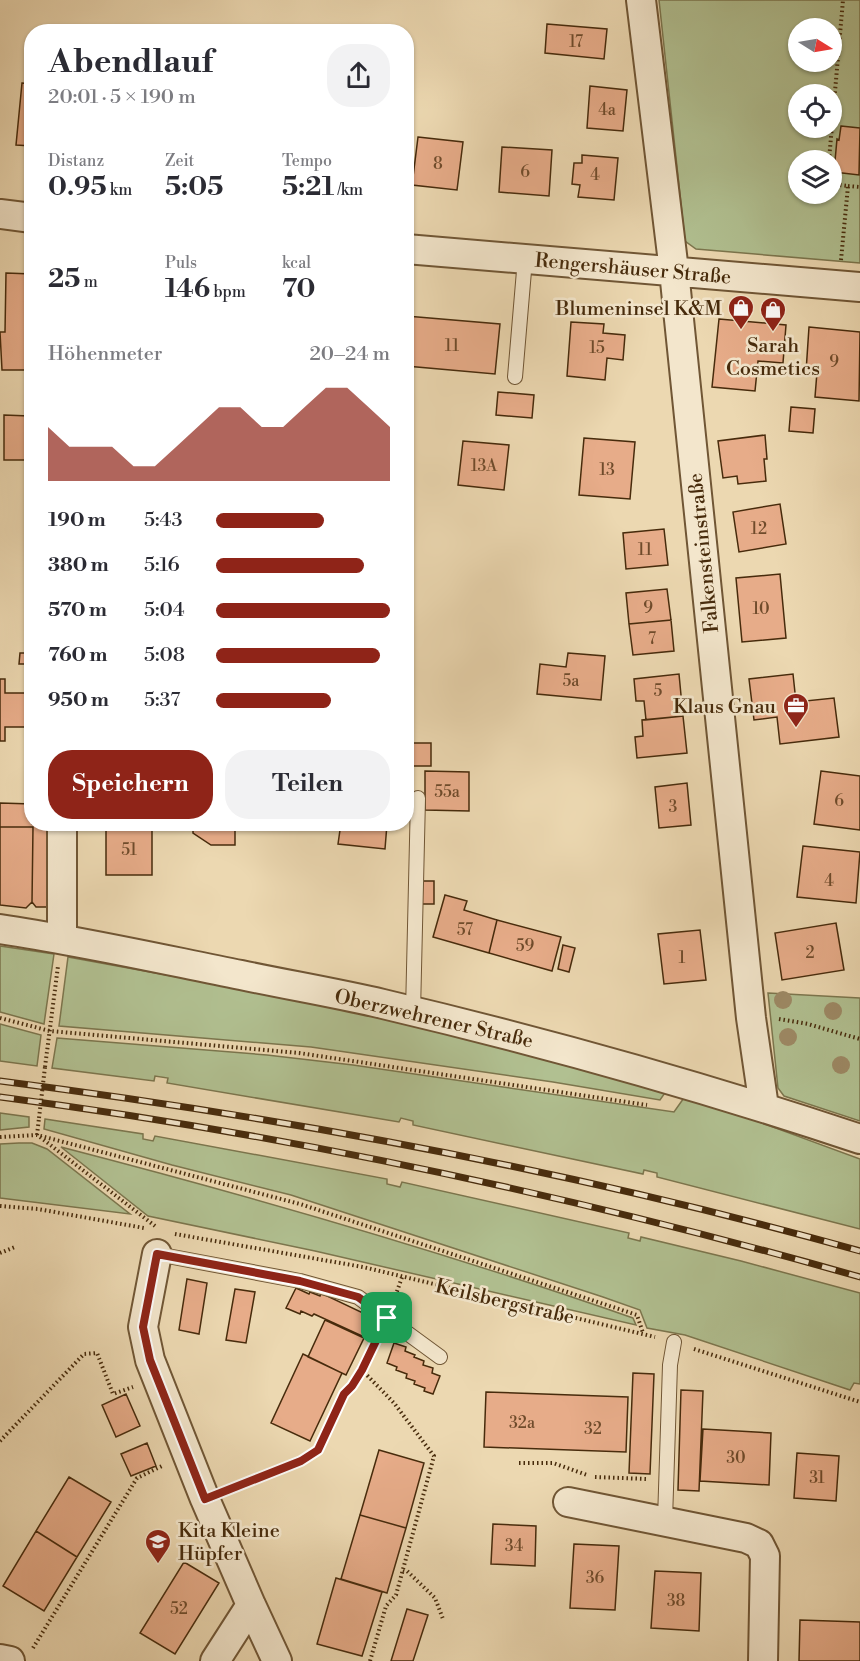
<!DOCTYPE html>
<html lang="de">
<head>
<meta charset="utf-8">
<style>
	body { margin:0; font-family:"Libre Bodoni",serif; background:#f2f2f3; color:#2b2b33; height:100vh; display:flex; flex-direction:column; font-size:22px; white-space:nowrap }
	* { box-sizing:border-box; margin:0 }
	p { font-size:20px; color:#7c7c81 }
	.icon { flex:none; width:33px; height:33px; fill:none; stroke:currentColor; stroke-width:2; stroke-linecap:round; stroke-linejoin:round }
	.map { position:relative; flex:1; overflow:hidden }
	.details { position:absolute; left:24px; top:24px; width:390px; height:807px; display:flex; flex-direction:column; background:#fff; border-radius:24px; box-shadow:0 2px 4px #0004 }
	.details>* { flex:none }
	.needle { width:39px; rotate:101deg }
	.buttons { position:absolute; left:788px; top:18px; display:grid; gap:12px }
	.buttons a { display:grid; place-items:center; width:54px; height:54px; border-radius:50%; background:#fff; box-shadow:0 2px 4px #0004; font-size:30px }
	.pin { position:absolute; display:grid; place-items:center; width:51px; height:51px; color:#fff; margin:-26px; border-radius:12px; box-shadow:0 3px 9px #0006 }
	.round { display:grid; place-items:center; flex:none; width:63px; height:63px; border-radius:24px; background:#f2f2f3 }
	.overview { display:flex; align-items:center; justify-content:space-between; height:102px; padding:0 24px }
	h1 { font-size:33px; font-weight:800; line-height:45px }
	.stats { display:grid; grid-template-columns:repeat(3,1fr); gap:9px; height:102px; padding:6px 24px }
	.stats div { display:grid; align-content:center }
	.stats b { font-size:26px; font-weight:800 }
	.stats small { font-size:16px; font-weight:400 }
	.stats p { font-size:16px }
	.chart { height:168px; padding:12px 24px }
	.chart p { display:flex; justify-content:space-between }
	.chart svg { width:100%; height:108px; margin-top:6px; fill:#8f2418; opacity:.7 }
	.button { display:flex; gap:12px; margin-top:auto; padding:12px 24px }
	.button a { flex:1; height:69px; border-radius:24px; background:#8f2418; color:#fff; font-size:24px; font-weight:800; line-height:69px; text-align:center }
	.button a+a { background:#f2f2f3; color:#2b2b33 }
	ul { padding:0 24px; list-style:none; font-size:20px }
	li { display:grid; grid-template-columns:96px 72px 1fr; align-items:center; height:45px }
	li i { height:15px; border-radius:8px; background:#8f2418 }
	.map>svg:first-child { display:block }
	.green { fill:#b1c091; stroke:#7c764e; stroke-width:1.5; fill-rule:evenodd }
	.building { fill:#e7ac89; stroke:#472b0c; stroke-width:1.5 }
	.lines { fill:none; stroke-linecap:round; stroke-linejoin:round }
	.lane-casing { stroke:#705635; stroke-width:16 }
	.street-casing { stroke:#705635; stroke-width:32 }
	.path { stroke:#472b0c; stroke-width:4; stroke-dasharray:1.5 3; stroke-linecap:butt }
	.lane { stroke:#f3e6cc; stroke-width:14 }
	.street { stroke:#f3e6cc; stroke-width:28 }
	.rail-casing { stroke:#472b0c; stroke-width:7 }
	.rail { stroke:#f3e6cc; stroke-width:4.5; stroke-dasharray:14; stroke-linecap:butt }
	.path-bridge { stroke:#472b0c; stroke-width:4; stroke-dasharray:1.5 3; stroke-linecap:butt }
	.tree { fill:#9d8965 }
	.route-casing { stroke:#fff; stroke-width:12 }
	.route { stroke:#8f2418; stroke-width:8 }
	.labels { text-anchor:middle; stroke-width:5; stroke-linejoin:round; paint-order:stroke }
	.number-label { font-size:16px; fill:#6f4b2b }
	.street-label { font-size:20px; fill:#472b0c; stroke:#f3e6cc }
	.poi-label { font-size:20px; fill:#472b0c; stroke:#f3e6cc; text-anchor:end }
</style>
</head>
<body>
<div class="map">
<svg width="860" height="1661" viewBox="0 0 860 1661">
	<rect width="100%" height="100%" fill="#ecd8b1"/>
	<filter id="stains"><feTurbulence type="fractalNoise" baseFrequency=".00333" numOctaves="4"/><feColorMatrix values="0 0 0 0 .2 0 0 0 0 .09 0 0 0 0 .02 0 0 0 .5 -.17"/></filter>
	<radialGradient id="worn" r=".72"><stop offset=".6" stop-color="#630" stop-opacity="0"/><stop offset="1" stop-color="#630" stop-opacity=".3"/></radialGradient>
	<path class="green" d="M659,0H860V263L696,249L685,241ZM798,28H831V62H798ZM798,94H831V128H798ZM798,160H831V194H798Z
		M0,946L54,954L44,1024L0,1012Z
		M68,957L232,987L402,1022L667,1090L660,1100L553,1082L311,1047L59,1026Z
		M768,993L860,998V1121L784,1096L778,1088Z
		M0,1024L41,1035L37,1066L0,1061Z
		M57,1038L267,1055L353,1065L674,1112L686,1095L860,1159V1229L657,1177V1173L644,1170L643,1174L413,1125V1121L401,1118L399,1122L167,1083L168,1078L155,1076L154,1081L52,1068Z
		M0,1113L29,1117V1127L0,1130Z
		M45,1119L143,1134V1139L153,1141L155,1136L387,1179V1184L400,1187L402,1182L629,1233L628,1238L640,1241L641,1237L741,1261L860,1293V1384L854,1383L850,1390L685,1335L647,1328L640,1310L603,1297L291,1195L172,1165L44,1129Z
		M19,1143H32L47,1149L130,1214L0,1198V1144Z
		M61,1147C254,1197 445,1252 633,1318L636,1325L315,1251L148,1216Z"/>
	<path class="building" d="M547,24L607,29L604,59L545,53Z
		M406,81H410L407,119H406Z
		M22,83L32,84V146L16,145Z
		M590,86L627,90L623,131L587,128Z
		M841,126L860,128L859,175L834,172L837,139L839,140Z
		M418,137L463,142L457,190L412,185Z
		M502,147L552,150L549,196L499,192Z
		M582,155L618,158L614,200L578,197L580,185L572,184L574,163H582Z
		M6,273L32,274V370H2L0,332H5Z
		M406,316L500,324L495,374L406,366Z
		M719,319L786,325L783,363L758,361L755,391L712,387Z
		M571,322L604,324L603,333L625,335L623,360L607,358L605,380L567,376Z
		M809,327L860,332L859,401L815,397L817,372H806Z
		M498,392L534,395L532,418L496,415Z
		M791,407L815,409L813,433L789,431Z
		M4,415L29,416L28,460H4Z
		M765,435L767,459H764L766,481L738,484L737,476L723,478L718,441Z
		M584,438L635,442L630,499L579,495Z
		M463,441L509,445L504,490L458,485Z
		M780,504L786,544L739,552L733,512Z
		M664,529L668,565L626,569L623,533Z
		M780,574L786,638L742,642L736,578Z
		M667,589L671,620L629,624L626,593Z
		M671,620L674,651L633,655L629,624Z
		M20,653H32V664H19Z
		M568,653L605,656L601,700L537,694L540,664L566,667Z
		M679,674L683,716L646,720L644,701H636L634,679Z
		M793,674L796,702L834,698L839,737L780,744L777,717L754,720L749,679Z
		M0,679H5V693H32V727H5V741H0Z
		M683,716L687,753L637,758L635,737L643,736L642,720Z
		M410,743H431V766H409Z
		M406,745H409V774H406Z
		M425,771L469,772V811L425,810Z
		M821,771L860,776V830L814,824Z
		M687,783L691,825L659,828L655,787Z
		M0,803L32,804V824H55L54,907H36L32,902L33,827H0Z
		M106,824H152V875H106Z
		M193,824H235V845H211L193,833Z
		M333,824H387L385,849L338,844L340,830H332Z
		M0,827H33L32,902L26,908L0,905Z
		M803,846L860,852L856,903L797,897Z
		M422,881H434V904H422Z
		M445,895L467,901L464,910L497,920L489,953L433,937Z
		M497,920L561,937L552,971L489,953Z
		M836,923L844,970L782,980L775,933Z
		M700,930L706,980L664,984L658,934Z
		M563,945L575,948L569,972L558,969Z
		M187,1279L207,1283L199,1334L179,1330Z
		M296,1288L309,1294L310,1292L320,1296L321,1293L382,1322L373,1341L314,1314L312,1316L301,1311L300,1314L286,1308Z
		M235,1289L255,1292L246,1343L226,1340Z
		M325,1320L364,1338L346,1375L308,1357Z
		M394,1343L406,1347L405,1351L415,1355L414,1357L424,1361L423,1365L433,1368L432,1373L440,1376L433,1394L424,1391L425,1388L414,1384L415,1381L406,1378L407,1374L396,1370L397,1367L387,1363Z
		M303,1354L342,1373L310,1441L271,1423Z
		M633,1373L654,1374L650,1474L629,1473Z
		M681,1390L703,1391L699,1491L678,1490Z
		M486,1392L628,1397L626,1452L484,1447Z
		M126,1394L140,1426L116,1437L102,1405Z
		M703,1429L771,1433L769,1485L700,1481Z
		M147,1443L156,1466L131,1476L121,1454Z
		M379,1450L424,1463L406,1528L360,1515Z
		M797,1453L839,1456L836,1501L794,1498Z
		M69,1477L111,1502L77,1557L36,1531Z
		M360,1515L406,1528L387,1593L341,1579Z
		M493,1524L536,1526L535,1566L491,1564Z
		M36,1531L77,1557L44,1611L3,1586Z
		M574,1544L619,1546L615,1610L570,1608Z
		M184,1562L219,1583L175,1654L140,1633Z
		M655,1571L701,1573L699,1631L651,1628Z
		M336,1578L382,1592L362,1656L317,1644Z
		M407,1609L428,1615L413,1661H391Z
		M800,1620L860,1622V1661H799Z"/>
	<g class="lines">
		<defs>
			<path id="lane" d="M515,377L525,259
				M413,1012L418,798
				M157,1254L300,1281L358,1297L440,1357
				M665,1520L670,1365L674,1342"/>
			<path id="street" d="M641,0L674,271L751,1018L764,1107
				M0,214L32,218
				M406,249L860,287
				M0,929C81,941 161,959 241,975C288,985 336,993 383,1004C544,1042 704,1087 860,1139
				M62,938V824
				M157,1254L143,1327L150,1360L205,1499L251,1605L277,1661
				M568,1502L746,1538L759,1544L765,1556L763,1661
				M0,1659L10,1661
				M215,1661L251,1605"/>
		</defs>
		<use href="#lane" class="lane-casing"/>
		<use href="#street" class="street-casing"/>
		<path class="path" d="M829,160L843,0
			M831,184L848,186L841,260
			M848,186L860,187
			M0,1018L50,1031L299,1053L647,1105
			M779,1019L808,1024L860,1039
			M45,1067L58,966
			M37,1135L39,1118
			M0,1137L37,1135L300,1204L637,1315L643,1333
			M40,1137L155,1226
			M0,1206L38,1209L144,1228
			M175,1234L363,1267L655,1337
			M0,1253L15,1247
			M394,1300L402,1277
			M694,1349L860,1402
			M0,1441L84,1354L97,1353L113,1394L133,1387
			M519,1463H553L587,1475
			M595,1477L647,1479
			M230,1489L301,1461L318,1450L344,1394L352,1386L362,1370
			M403,1570L407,1571L435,1598L443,1619
			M33,1648L137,1478L162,1466
			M370,1661L386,1606L396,1595L434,1456L394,1403L362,1370L378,1337"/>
		<use href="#lane" class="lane"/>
		<use href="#street" class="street"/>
		<defs>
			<path id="rail" d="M0,1081C289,1118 579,1172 860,1251
				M0,1097C291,1135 578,1197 860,1277"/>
		</defs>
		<use href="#rail" class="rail-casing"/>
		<use href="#rail" class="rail"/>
		<path class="path-bridge" d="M39,1118L45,1067"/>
	</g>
	<g class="tree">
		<circle cx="783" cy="1000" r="9"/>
		<circle cx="833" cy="1011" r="9"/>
		<circle cx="788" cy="1037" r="9"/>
		<circle cx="841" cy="1065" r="9"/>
	</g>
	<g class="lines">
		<defs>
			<path id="route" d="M157,1254L300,1281L358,1297L387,1318L362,1370L352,1386L344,1394L318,1450L301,1461L205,1499L150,1360L143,1327Z"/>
		</defs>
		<use href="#route" class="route-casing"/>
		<use href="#route" class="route"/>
	</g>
	<defs>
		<symbol id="shop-pin" viewBox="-11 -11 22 30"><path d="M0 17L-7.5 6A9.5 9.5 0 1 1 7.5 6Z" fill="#8f2418" stroke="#f3e6cc"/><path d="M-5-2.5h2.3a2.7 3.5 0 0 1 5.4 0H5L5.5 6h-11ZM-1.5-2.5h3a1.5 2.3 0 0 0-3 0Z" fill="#fff"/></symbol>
		<symbol id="office-pin" viewBox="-11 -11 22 30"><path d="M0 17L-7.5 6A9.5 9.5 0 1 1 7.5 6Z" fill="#8f2418" stroke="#f3e6cc"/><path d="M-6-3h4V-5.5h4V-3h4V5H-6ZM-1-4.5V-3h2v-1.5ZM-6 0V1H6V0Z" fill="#fff"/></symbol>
		<symbol id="school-pin" viewBox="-11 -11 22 30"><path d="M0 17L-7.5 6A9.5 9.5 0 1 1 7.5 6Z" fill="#8f2418" stroke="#f3e6cc"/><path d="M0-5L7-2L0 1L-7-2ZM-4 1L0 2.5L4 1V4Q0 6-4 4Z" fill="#fff"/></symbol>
	</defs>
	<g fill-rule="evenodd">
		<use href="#shop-pin" x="726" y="293" width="30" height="40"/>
		<use href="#shop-pin" x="758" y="295" width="30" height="40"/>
		<use href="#office-pin" x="781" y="691" width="30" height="40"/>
		<use href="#school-pin" x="143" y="1527" width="30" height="40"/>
	</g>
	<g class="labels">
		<g class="number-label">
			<text x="576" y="47">17</text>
			<text x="607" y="115">4a</text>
			<text x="438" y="169">8</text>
			<text x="525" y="177">6</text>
			<text x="595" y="180">4</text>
			<text x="452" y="351">11</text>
			<text x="597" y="353">15</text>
			<text x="834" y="367">9</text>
			<text x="484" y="471">13A</text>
			<text x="607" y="475">13</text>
			<text x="759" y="534">12</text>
			<text x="645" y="555">11</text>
			<text x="648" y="613">9</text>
			<text x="761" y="614">10</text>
			<text x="652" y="644">7</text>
			<text x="571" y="686">5a</text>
			<text x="658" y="696">5</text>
			<text x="447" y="797">55a</text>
			<text x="839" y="806">6</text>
			<text x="673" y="812">3</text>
			<text x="129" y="855">51</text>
			<text x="829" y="886">4</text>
			<text x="465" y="935">57</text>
			<text x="525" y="951">59</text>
			<text x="810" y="958">2</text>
			<text x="682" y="963">1</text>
			<text x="522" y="1428">32a</text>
			<text x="593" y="1434">32</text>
			<text x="736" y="1463">30</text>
			<text x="817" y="1483">31</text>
			<text x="514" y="1551">34</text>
			<text x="595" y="1583">36</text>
			<text x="676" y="1606">38</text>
			<text x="179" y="1614">52</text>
		</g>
		<g class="street-label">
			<text transform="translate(633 268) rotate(5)" y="7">Rengershäuser Straße</text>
			<text transform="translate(703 553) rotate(-96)" y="7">Falkensteinstraße</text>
			<text transform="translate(434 1018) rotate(13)" y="7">Oberzwehrener Straße</text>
			<text transform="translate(505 1301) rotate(13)" y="7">Keilsbergstraße</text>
		</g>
		<g class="poi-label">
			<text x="722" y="315">Blumeninsel K&amp;M</text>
			<text x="773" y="352" text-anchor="middle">Sarah<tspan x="773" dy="23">Cosmetics</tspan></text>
			<text x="776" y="713">Klaus Gnau</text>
			<text x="178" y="1537" text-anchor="start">Kita Kleine<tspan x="178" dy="23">Hüpfer</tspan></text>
		</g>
	</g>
	<rect width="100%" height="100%" filter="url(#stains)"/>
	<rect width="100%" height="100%" fill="url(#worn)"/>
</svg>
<div class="buttons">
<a><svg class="needle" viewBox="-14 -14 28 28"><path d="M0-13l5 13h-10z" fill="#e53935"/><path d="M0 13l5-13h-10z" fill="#7c7c81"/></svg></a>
<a><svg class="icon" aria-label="locate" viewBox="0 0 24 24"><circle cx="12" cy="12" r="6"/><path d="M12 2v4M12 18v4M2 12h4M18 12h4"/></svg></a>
<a><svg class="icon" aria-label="layers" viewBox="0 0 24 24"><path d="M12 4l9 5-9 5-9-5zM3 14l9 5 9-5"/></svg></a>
</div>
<div class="pin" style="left:387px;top:1318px;background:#1e9e55"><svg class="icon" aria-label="arrive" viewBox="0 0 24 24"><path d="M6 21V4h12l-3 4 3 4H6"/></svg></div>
<section class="details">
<div class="overview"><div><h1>Abendlauf</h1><p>20:01 · 5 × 190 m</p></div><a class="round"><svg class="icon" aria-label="share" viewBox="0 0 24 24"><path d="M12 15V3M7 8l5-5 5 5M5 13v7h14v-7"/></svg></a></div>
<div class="stats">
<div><p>Distanz</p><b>0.95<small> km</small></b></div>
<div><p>Zeit</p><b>5:05</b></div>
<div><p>Tempo</p><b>5:21<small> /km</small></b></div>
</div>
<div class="stats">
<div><b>25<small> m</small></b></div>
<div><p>Puls</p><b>146<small> bpm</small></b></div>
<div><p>kcal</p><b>70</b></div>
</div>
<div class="chart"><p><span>Höhenmeter</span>20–24 m</p>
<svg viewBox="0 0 160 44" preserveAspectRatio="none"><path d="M0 44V22L10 30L20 30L30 30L40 38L50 38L60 30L70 22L80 14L90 14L100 22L110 22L120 14L130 6L140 6L150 14L160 22V44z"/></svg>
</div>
<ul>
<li><b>190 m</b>5:43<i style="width:62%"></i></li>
<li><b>380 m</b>5:16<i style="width:85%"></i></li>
<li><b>570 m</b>5:04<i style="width:100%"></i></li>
<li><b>760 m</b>5:08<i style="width:94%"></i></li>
<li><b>950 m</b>5:37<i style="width:66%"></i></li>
</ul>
<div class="button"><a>Speichern</a><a>Teilen</a></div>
</section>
</div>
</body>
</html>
